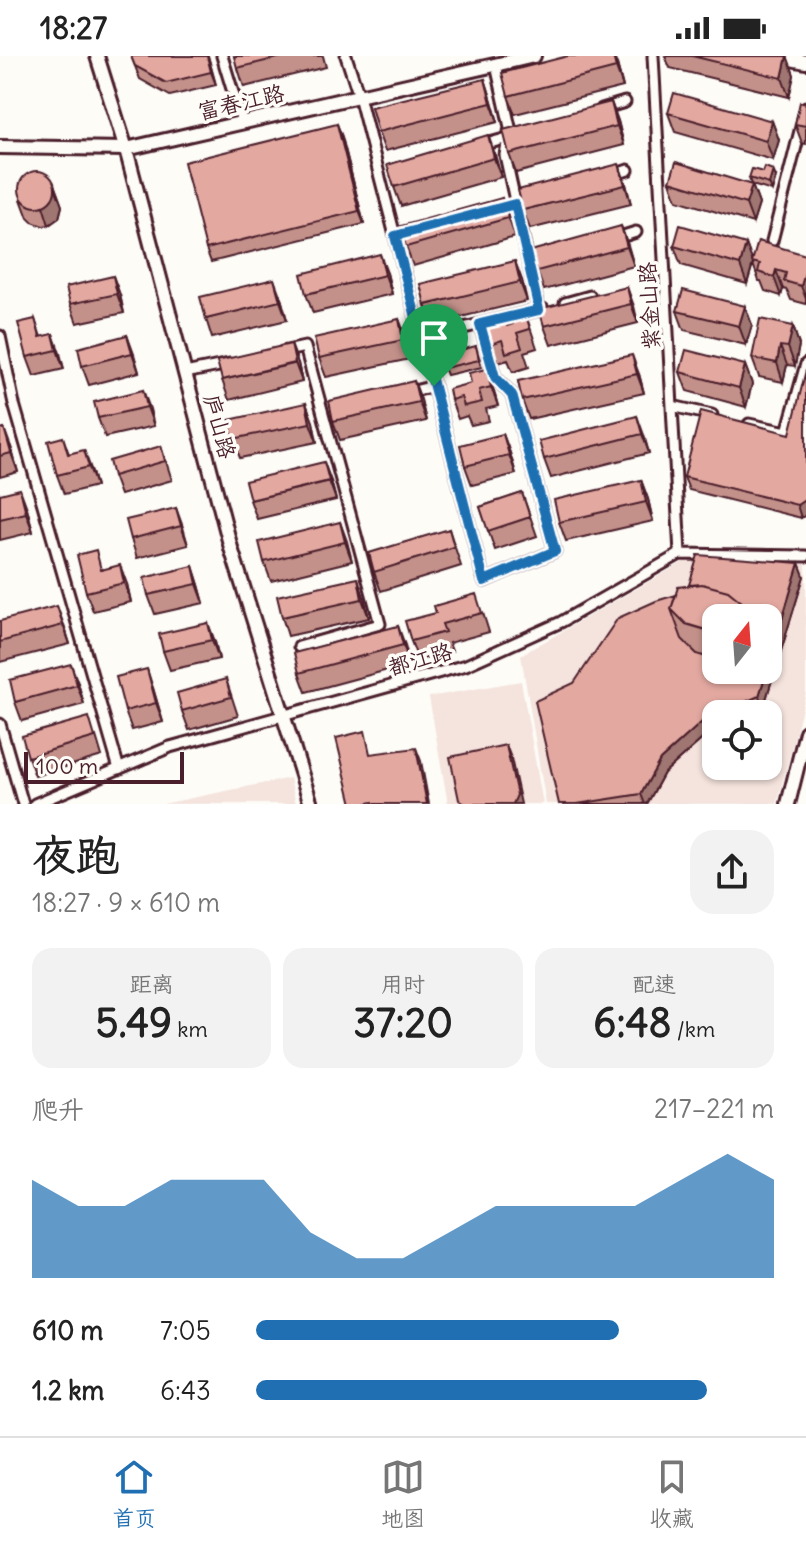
<!DOCTYPE html>
<html lang="zh">
<head>
<meta charset="utf-8">
<style>
	body { margin:0; font-family:Delius,"LXGW WenKai TC",sans-serif; background:#f2f2f2; color:#222; height:100vh; display:flex; flex-direction:column; font-size:30px; white-space:nowrap }
	* { box-sizing:border-box; margin:0 }
	p { font-size:26px; color:#767676 }
	.icon { flex:none; width:44px; height:44px; fill:none; stroke:currentColor; stroke-width:2; stroke-linecap:round; stroke-linejoin:round }
	.map { position:relative; height:748px; overflow:hidden }
	.panel { display:flex; flex-direction:column; background:#fff; flex:1 }
	.panel>* { flex:none }
	.needle { width:52px; rotate:17deg }
	.fabs { position:absolute; left:702px; top:548px; display:grid; gap:16px }
	.fabs a { display:grid; place-items:center; width:80px; height:80px; border-radius:16px; background:#fff; box-shadow:0 2px 6px #0004; font-size:40px }
	.scale { position:absolute; left:24px; bottom:20px; width:160px; box-sizing:border-box; padding-left:8px; border:4px solid #4a1f2b; border-top:0; font-size:22px; line-height:28px; white-space:nowrap; color:#4a1f2b; -webkit-text-stroke:6px #fdfcf7; paint-order:stroke }
	.pin { position:absolute; display:grid; place-items:center; width:68px; height:68px; color:#fff; margin:-82px -34px; border-radius:50% 50% 50% 0; rotate:-45deg; box-shadow:0 0 8px #0007 }
	.pin .icon { rotate:45deg }
	.round { display:grid; place-items:center; flex:none; width:84px; height:84px; border-radius:24px; background:#f2f2f2 }
	.summary { display:flex; align-items:center; justify-content:space-between; height:136px; padding:0 32px }
	h1 { font-size:44px; font-weight:800; line-height:60px }
	.metrics { display:grid; grid-template-columns:repeat(3,1fr); gap:12px; height:136px; padding:8px 32px }
	.metrics div { display:grid; align-content:center; border-radius:20px; background:#f2f2f2; text-align:center }
	.metrics b { font-size:40px; font-weight:800 }
	.metrics small { font-size:22px; font-weight:400 }
	.metrics p { font-size:22px }
	.chart { height:224px; padding:16px 32px }
	.chart p { display:flex; justify-content:space-between }
	.chart svg { width:100%; height:144px; margin-top:8px; fill:#1f6fb2; opacity:.7 }
	ul { padding:0 32px; list-style:none; font-size:26px }
	li { display:grid; grid-template-columns:128px 96px 1fr; align-items:center; height:60px }
	li i { height:20px; border-radius:10px; background:#1f6fb2 }
	.status { display:flex; justify-content:space-between; align-items:center; height:56px; padding:0 40px; background:#fff; direction:ltr }
	.status svg { height:22px; fill:currentColor }
	.tabs { display:flex; justify-content:space-around; align-items:center; height:112px; border-top:2px solid #e0e0e0; background:#fff; font-size:22px; color:#767676 }
	.tabs a { display:grid; justify-items:center; gap:4px }
	.tabs .selected { color:#1f6fb2 }
	.map>svg:first-child { display:block }
	.built { fill:#f5e3dd; fill-rule:evenodd }
	.lines { fill:none; stroke-linecap:round; stroke-linejoin:round }
	.street-casing { stroke:#4a1f2b; stroke-width:15 }
	.secondary-casing { stroke:#4a1f2b; stroke-width:18 }
	.street { stroke:#fdfcf7; stroke-width:9 }
	.secondary { stroke:#fdfcf7; stroke-width:12 }
	.wall { fill:#c3918a; stroke:#4a1f2b; stroke-width:2; fill-rule:evenodd }
	.shaded-wall { fill:#9f7671; stroke:#4a1f2b; stroke-width:2 }
	.building { fill:#e3a9a1; stroke:#4a1f2b; stroke-width:2 }
	.route-casing { stroke:#fff; stroke-width:16 }
	.route { stroke:#1f6fb2; stroke-width:10 }
	.labels { text-anchor:middle; stroke-width:7; stroke-linejoin:round; paint-order:stroke }
	.street-label { font-size:22px; fill:#4a1f2b; stroke:#fdfcf7 }
</style>
</head>
<body>
<div class="status"><b>18:27</b><svg viewBox="0 0 49 12"><path d="M0 12V9h3v3zM5 12V6h3v6zM10 12V3h3v9zM15 12V0h3v12zM26 1h20v11H26zM47 4h2v5h-2z"/></svg></div>
<div class="map">
<svg width="806" height="748" viewBox="0 0 806 748">
	<rect width="100%" height="100%" fill="#fdfcf7"/>
	<filter id="ink" filterUnits="userSpaceOnUse"><feTurbulence type="fractalNoise" baseFrequency=".0125" numOctaves="2"/><feDisplacementMap in="SourceGraphic" scale="16" xChannelSelector="R" yChannelSelector="G"/><feConvolveMatrix kernelMatrix="1 2 1 2 8 2 1 2 1" color-interpolation-filters="sRGB"/></filter>
	<g filter="url(#ink)">
		<path class="built" d="M685,505L806,508V637L777,748H546L521,599ZM716,562H768V614H716ZM716,658H768V710H716Z
			M521,625L543,748H448L429,641Z
			M290,722L296,748H163Z"/>
		<g class="lines">
			<defs>
				<path id="street" d="M222,0L242,66
					M346,0L359,40L484,525L555,495L512,339L495,321L480,268
					M653,0L680,498
					M496,9L510,71L505,99L539,254
					M602,53L625,46
					M479,90L515,80
					M610,120L628,114
					M614,183L636,176
					M772,185L806,51
					M565,247L590,240
					M0,280L14,348L119,713
					M422,282L543,253
					M282,296L305,291L380,568L299,591
					M185,317L229,308
					M406,337L434,330
					M672,350L712,359
					M749,368L787,376L806,308
					M0,668L23,748
					M35,748L170,691L466,609L561,566L680,498L806,500"/>
				<path id="secondary" d="M97,0L126,93L231,492L311,748
					M776,0L806,6
					M0,91L126,93L534,0
					M788,748L806,676"/>
			</defs>
			<use href="#street" class="street-casing"/>
			<use href="#secondary" class="secondary-casing"/>
			<use href="#street" class="street"/>
			<use href="#secondary" class="secondary"/>
		</g>
		<path class="wall" d="M131,0H208L216,29L170,40L140,23Z
			M234,0H323L326,11L244,31Z
			M665,0H787L794,19L789,41L670,12Z
			M617,8L623,31L515,58L508,40Z
			M485,23L491,42L498,66L385,95L378,76Z
			M611,46L618,65L624,89L516,117L509,98Z
			M806,48V88L802,87L795,68Z
			M668,57L772,65L779,84L773,104L675,76Z
			M337,68L342,81L364,168L211,206L206,193Z
			M488,79L501,121L401,150L394,131Z
			M776,121L772,135L752,129L759,148L753,167L677,144L670,125L751,129L749,122Z
			M626,128L631,148L530,173L523,154Z
			M55,131L62,150L59,162L49,169L43,170L32,166L28,162L21,143Z
			M502,142L515,181L413,210L406,191Z
			M621,170L634,210L544,234L537,215Z
			M746,188L752,205L806,199V248L791,244L787,234L783,233L781,240L765,235L761,225H759L753,208L747,228L681,209L674,190Z
			M387,217L392,238L313,257L306,238Z
			M113,220L120,239L124,257L77,267L70,248Z
			M522,224L527,245L432,268L425,249Z
			M627,231L638,267L551,289L544,270Z
			M281,242L287,264L212,282L206,263Z
			M745,250L752,269L746,289L684,274L677,255Z
			M526,259L537,292L524,296L529,311L513,316L508,304L498,307L491,288L507,270L513,268Z
			M35,263L41,281L53,278L64,313L34,320L27,301Z
			M399,263L406,282L410,303L326,321L319,302Z
			M793,270L799,289L795,310L787,309L783,326L759,321L752,302Z
			M127,279L139,316L89,329L82,310Z
			M476,290L482,311L447,319L444,312Z
			M298,307L302,326L229,344L222,324Z
			M745,309L752,328L746,351L687,335L680,316Z
			M639,318L644,337L529,363L522,344L518,325Z
			M414,325L421,344L426,365L340,384L333,365Z
			M471,327L493,332L498,350L486,353L489,365L471,369L467,360L458,363L451,344Z
			M143,334L154,370L105,381L98,362Z
			M306,347L313,366L317,386L240,402L233,383Z
			M637,360L649,397L551,422L544,403Z
			M0,373L11,391L18,416L0,421Z
			M503,378L510,397L516,418L472,429L465,410Z
			M790,378L801,462L689,434L684,421Z
			M63,381L69,398L91,413L96,430L64,438L57,419Z
			M161,390L172,424L120,439L113,420Z
			M641,424L648,443L653,465L566,485L559,466Z
			M331,425L336,444L257,463L250,444Z
			M522,437L537,480L495,494L480,451Z
			M0,438L27,452L33,476L0,484Z
			M176,452L188,489L137,502L131,483Z
			M340,466L352,505L271,525L264,506Z
			M449,473L461,510L381,535L374,516Z
			M799,507L804,520L763,653L753,658H716V674L709,677L664,717L647,748H559L574,627L676,539L689,529ZM716,562H768V614H716Z
			M193,510L199,529L204,547L155,558L148,539Z
			M103,513L127,528L131,546L93,555L86,536Z
			M364,541L369,562L288,580L282,561Z
			M436,557H483L489,576L449,587L452,595L418,604L411,585Z
			M0,565L64,569L70,588L0,606Z
			M208,567L215,586L219,603L170,614L163,595Z
			M398,570L410,608L306,636L299,617Z
			M226,623L238,660L189,674L182,655Z
			M78,627L84,648L22,665L15,646Z
			M153,632L163,666L132,674L125,655Z
			M96,680L102,700L35,720L28,701Z"/>
		<path class="shaded-wall" d="M207,0H208L216,29L211,16Z
			M613,0L617,8L623,31L616,12Z
			M787,0L794,19L789,41L782,22Z
			M485,23L491,42L498,66L491,47Z
			M611,46L618,65L624,89L617,70Z
			M772,65L779,84L773,104L766,85Z
			M337,68L342,81L364,168L359,155Z
			M488,79L495,98L501,121L494,102Z
			M619,108L626,128L631,148L625,129Z
			M773,114L776,121L772,135L769,128Z
			M752,129L759,148L753,167L746,148Z
			M55,131L62,150L59,162L49,169L43,150Z
			M621,170L628,189L634,210L627,191Z
			M746,188L753,207L747,228L740,209Z
			M380,198L387,217L392,238L385,219Z
			M515,205L522,224L527,245L520,226Z
			M806,213V243L801,230Z
			M776,214L783,233L781,240L774,221Z
			M113,220L120,239L124,257L117,238Z
			M274,223L281,242L287,264L280,245Z
			M627,231L634,250L638,267L631,248Z
			M745,250L752,269L746,289L739,270Z
			M399,263L406,282L410,303L403,284Z
			M793,270L799,289L795,310L788,291Z
			M53,278L60,297L64,313L57,294Z
			M127,279L134,298L139,316L132,297Z
			M291,288L298,307L302,326L295,307Z
			M780,290L787,309L783,326L777,307Z
			M632,299L639,318L644,337L637,318Z
			M745,309L752,328L746,351L739,332Z
			M486,313L493,332L498,350L491,331Z
			M414,325L421,344L426,365L419,346Z
			M143,334L150,353L154,370L147,351Z
			M306,347L313,366L317,386L310,367Z
			M637,360L644,379L649,397L642,378Z
			M4,372L11,391L18,416L11,397Z
			M503,378L510,397L516,418L509,399Z
			M84,394L91,413L96,430L89,411Z
			M324,406L331,425L336,444L329,425Z
			M641,424L648,443L653,465L646,446Z
			M20,433L27,452L33,476L26,457Z
			M806,443V459L801,462L797,449Z
			M176,452L183,471L188,489L181,470Z
			M340,466L347,485L352,505L345,486Z
			M799,507L804,520L763,653L759,640L767,614H768V610Z
			M120,509L127,528L131,546L124,527Z
			M193,510L199,529L204,547L197,528Z
			M358,522L364,541L369,562L362,543Z
			M57,550L64,569L70,588L63,569Z
			M748,551L752,562H745Z
			M208,567L215,586L219,603L212,584Z
			M398,570L405,589L410,608L403,589Z
			M71,608L78,627L84,648L77,629Z
			M147,613L153,632L163,666L156,647Z
			M704,664L709,677L664,717L647,748H645L641,738L660,704Z
			M506,689L511,702L521,748H513Z
			M416,692L421,705L429,748H427Z"/>
		<path class="building" d="M131,0H207L211,16L166,27L135,10Z
			M234,0H286L237,12Z
			M568,0H613L616,12L508,40L502,17Z
			M692,0H787L782,22Z
			M485,23L491,47L378,76L371,51Z
			M674,37L772,65L766,85L668,57Z
			M611,46L617,70L509,98L503,74Z
			M800,46L806,48V70L795,68Z
			M337,68L359,155L206,193L184,106Z
			M488,79L494,102L394,131L387,109Z
			M676,106L752,129L746,148L670,125Z
			M619,108L625,129L523,154L518,134Z
			M765,111L773,114L769,128L749,122L752,113L763,116Z
			M19 133a18 18 0 1 1 36 0a18 18 0 1 1-36 0Z
			M502,142L508,162L406,191L401,170Z
			M680,169L746,188L740,209L674,190Z
			M621,170L627,191L537,215L531,195Z
			M758,185L806,199V213L801,230L784,225L786,217L776,214L774,221L758,216L760,208L752,206Z
			M380,198L385,219L306,238L301,218Z
			M515,205L520,226L425,249L420,228Z
			M113,220L117,238L70,248L66,231Z
			M274,223L280,245L206,263L200,241Z
			M627,231L631,248L544,270L539,253Z
			M683,234L745,250L739,270L677,255Z
			M526,259L530,273L517,277L522,292L506,297L502,284L491,288L486,271L505,265L507,270L513,268L512,263Z
			M35,263L40,281L53,278L57,294L27,301L18,267Z
			M399,263L403,284L319,302L314,282Z
			M760,263L793,270L788,291L780,290L777,307L752,302Z
			M127,279L132,297L82,310L78,292Z
			M291,288L295,307L222,324L217,305Z
			M476,290L479,304L444,312L441,299Z
			M686,294L745,309L739,332L680,316Z
			M632,299L637,318L522,344L518,325Z
			M486,313L491,331L479,334L482,346L464,350L461,341L451,344L449,333L471,327L469,317Z
			M806,314V443L797,449L684,421L701,355L790,378Z
			M414,325L419,346L333,365L329,345Z
			M143,334L147,351L98,362L94,346Z
			M306,347L310,367L233,383L229,364Z
			M637,360L642,378L544,403L539,385Z
			M4,372L11,397L0,400V373Z
			M503,378L509,399L465,410L460,389Z
			M63,381L68,398L84,394L89,411L57,419L48,385Z
			M161,390L165,405L113,420L109,405Z
			M324,406L329,425L250,444L245,425Z
			M641,424L646,446L559,466L554,444Z
			M20,433L26,457L0,463V438Z
			M522,437L530,461L488,475L480,451Z
			M176,452L181,470L131,483L126,464Z
			M340,466L345,486L264,506L259,486Z
			M449,473L454,491L374,516L369,497Z
			M96,494L101,514L120,509L124,527L86,536L77,499Z
			M698,499L799,507L768,610V562H752L748,551L728,535L702,528L689,529Z
			M193,510L197,528L148,539L144,522Z
			M358,522L362,543L282,561L277,540Z
			M702,528L728,535L748,551L745,562H716V577L686,568L671,553L678,531Z
			M476,538L482,557L442,568L445,576L411,585L405,565L436,557L434,550Z
			M676,539L671,553L682,583L697,598L716,604V614H767L759,640L704,664L660,704L641,738L577,748H559L535,645L574,627L618,562L656,545Z
			M57,550L63,569L0,586V565Z
			M208,567L212,584L163,595L159,578Z
			M398,570L403,589L299,617L294,597Z
			M71,608L77,629L15,646L10,624Z
			M147,613L156,647L125,655L116,621Z
			M226,623L231,641L182,655L177,637Z
			M89,661L95,681L28,701L22,680Z
			M365,675L370,698L416,692L427,748H374L373,746L364,748H352L336,682Z
			M506,689L517,739L513,748H465L459,744L450,701Z"/>
	</g>
	<g class="lines" filter="url(#ink)">
		<defs>
			<path id="route" d="M515,148L539,254L480,268L495,321L512,339L555,495L484,525L395,180Z"/>
		</defs>
		<use href="#route" class="route-casing"/>
		<use href="#route" class="route"/>
	</g>
	<g class="labels">
		<g class="street-label">
			<text transform="translate(241 46) rotate(-13)" y="8">富春江路</text>
			<text transform="translate(649 250) rotate(-93)" y="8">紫金山路</text>
			<text transform="translate(220 370) rotate(75)" y="8">庐山路</text>
			<text transform="translate(420 603) rotate(-16)" y="8">都江路</text>
		</g>
	</g>
</svg>
<div class="fabs">
<a><svg class="needle" viewBox="-14 -14 28 28"><path d="M0-13l5 13h-10z" fill="#e53935"/><path d="M0 13l5-13h-10z" fill="#767676"/></svg></a>
<a><svg class="icon" aria-label="locate" viewBox="0 0 24 24"><circle cx="12" cy="12" r="6"/><path d="M12 2v4M12 18v4M2 12h4M18 12h4"/></svg></a>
</div>
<div class="scale">100 m</div>
<div class="pin" style="left:434px;top:330px;background:#1e9e55"><svg class="icon" aria-label="arrive" viewBox="0 0 24 24"><path d="M6 21V4h12l-3 4 3 4H6"/></svg></div>
</div>
<section class="panel">
<div class="summary"><div><h1>夜跑</h1><p>18:27 · 9 × 610 m</p></div><a class="round"><svg class="icon" aria-label="share" viewBox="0 0 24 24"><path d="M12 15V3M7 8l5-5 5 5M5 13v7h14v-7"/></svg></a></div>
<div class="metrics">
<div><p>距离</p><b>5.49<small> km</small></b></div>
<div><p>用时</p><b>37:20</b></div>
<div><p>配速</p><b>6:48<small> /km</small></b></div>
</div>
<div class="chart"><p><span>爬升</span>217–221 m</p>
<svg viewBox="0 0 160 44" preserveAspectRatio="none"><path d="M0 44V14L10 22L20 22L30 14L40 14L50 14L60 30L70 38L80 38L90 30L100 22L110 22L120 22L130 22L140 14L150 6L160 14V44z"/></svg>
</div>
<ul>
<li><b>610 m</b>7:05<i style="width:70%"></i></li>
<li><b>1.2 km</b>6:43<i style="width:87%"></i></li>
</ul>
</section>
<nav class="tabs">
<a class="selected"><svg class="icon" aria-label="home" viewBox="0 0 24 24"><path d="M3 11l9-7 9 7M6 9v11h12V9"/></svg>首页</a>
<a><svg class="icon" aria-label="map" viewBox="0 0 24 24"><path d="M3 6l6-2 6 2 6-2v14l-6 2-6-2-6 2zM9 4v14M15 6v14"/></svg>地图</a>
<a><svg class="icon" aria-label="saved" viewBox="0 0 24 24"><path d="M7 4h10v16l-5-4-5 4z"/></svg>收藏</a>
</nav>
</body>
</html>
